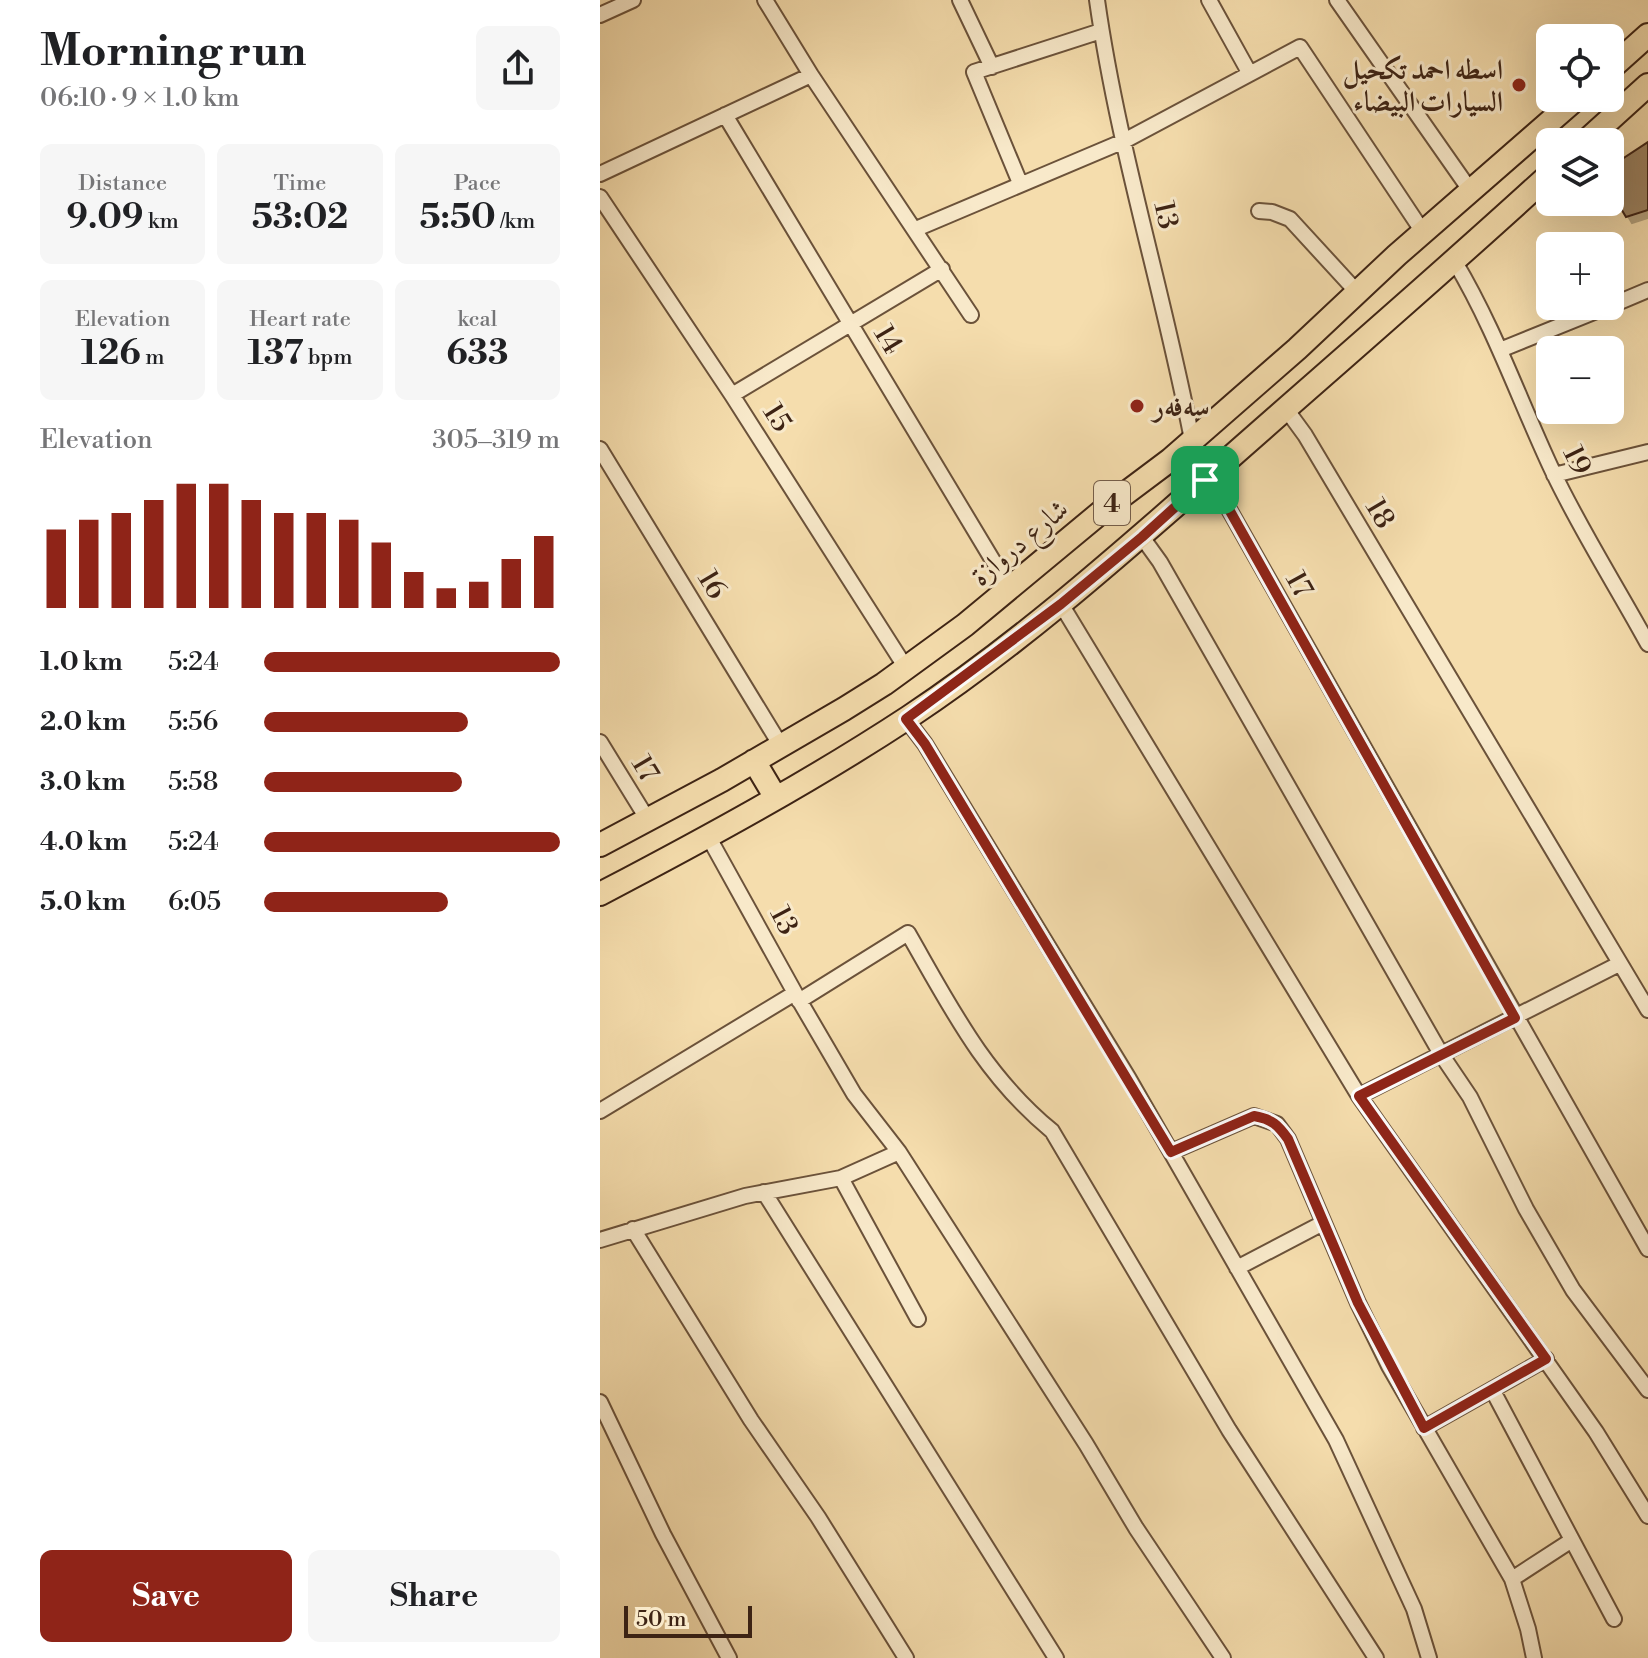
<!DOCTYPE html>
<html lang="en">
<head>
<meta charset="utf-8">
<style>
	body { margin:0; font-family:"Libre Bodoni",Amiri,serif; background:#f6f6f6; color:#202124; height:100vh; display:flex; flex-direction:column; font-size:30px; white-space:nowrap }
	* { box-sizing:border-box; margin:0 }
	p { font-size:26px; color:#757577 }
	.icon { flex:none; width:44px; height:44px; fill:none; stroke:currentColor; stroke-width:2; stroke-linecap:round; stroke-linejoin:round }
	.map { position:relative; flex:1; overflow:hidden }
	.side { display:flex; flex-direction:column; background:#fff; width:600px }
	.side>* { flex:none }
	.controls { position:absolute; left:936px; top:24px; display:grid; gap:16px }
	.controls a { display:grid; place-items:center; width:88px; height:88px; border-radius:12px; background:#fff; box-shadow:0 8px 32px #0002; font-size:40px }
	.scale { position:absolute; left:24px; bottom:20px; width:128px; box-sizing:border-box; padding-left:8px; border:4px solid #3d2314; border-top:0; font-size:22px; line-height:28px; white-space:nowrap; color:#3d2314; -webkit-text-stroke:6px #f8e9ca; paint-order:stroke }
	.pin { position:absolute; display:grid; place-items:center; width:68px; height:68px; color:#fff; margin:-34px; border-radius:16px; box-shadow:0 4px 12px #0006 }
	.round { display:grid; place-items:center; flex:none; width:84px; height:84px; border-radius:12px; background:#f6f6f6 }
	.summary { display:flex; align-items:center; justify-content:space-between; height:136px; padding:0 40px }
	h1 { font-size:44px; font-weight:700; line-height:60px }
	.stats { display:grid; grid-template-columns:repeat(3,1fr); gap:12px; height:136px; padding:8px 40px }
	.stats div { display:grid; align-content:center; border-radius:12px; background:#f6f6f6; text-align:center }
	.stats b { font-size:34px; font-weight:700 }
	.stats small { font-size:22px; font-weight:400 }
	.stats p { font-size:22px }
	.chart { height:224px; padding:16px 40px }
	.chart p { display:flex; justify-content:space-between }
	.chart svg { width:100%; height:144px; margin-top:8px; stroke:#8f2418; stroke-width:6 }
	.primary-button { display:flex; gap:16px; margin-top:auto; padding:16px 40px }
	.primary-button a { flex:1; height:92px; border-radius:12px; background:#8f2418; color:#fff; font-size:32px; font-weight:700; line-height:92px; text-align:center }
	.primary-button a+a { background:#f6f6f6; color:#202124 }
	ul { padding:0 40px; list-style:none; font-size:26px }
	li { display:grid; grid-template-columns:128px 96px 1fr; align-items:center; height:60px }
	li i { height:20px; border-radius:10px; background:#8f2418 }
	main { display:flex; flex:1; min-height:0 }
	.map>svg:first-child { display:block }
	.building { fill:#9d8464; stroke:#3d2314; stroke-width:2; filter:url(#shadow) }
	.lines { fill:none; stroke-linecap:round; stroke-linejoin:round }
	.minor-casing { stroke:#6b523a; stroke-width:18 }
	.primary-casing { stroke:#3d2314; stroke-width:26 }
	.minor { stroke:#f8e9ca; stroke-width:14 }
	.primary { stroke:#f5ddad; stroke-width:22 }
	.route-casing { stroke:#fff; stroke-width:16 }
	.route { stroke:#8f2418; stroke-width:10 }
	.poi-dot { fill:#8f2418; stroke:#f8e9ca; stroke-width:3 }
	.labels { text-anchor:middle; stroke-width:6; stroke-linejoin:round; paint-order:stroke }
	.shield { fill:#f8e9ca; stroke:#755e4b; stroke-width:2 }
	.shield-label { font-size:26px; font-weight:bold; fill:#3d2314 }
	.poi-label { font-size:28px; font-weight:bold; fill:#3d2314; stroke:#f8e9ca; text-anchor:end }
	.street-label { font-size:28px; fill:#3d2314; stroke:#f8e9ca }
</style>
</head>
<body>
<main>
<section class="side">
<div class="summary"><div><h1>Morning run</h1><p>06:10 · 9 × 1.0 km</p></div><a class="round"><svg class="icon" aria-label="share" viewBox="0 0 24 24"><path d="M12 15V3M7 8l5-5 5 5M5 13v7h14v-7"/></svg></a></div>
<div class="stats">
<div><p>Distance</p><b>9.09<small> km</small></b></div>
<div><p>Time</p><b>53:02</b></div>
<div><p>Pace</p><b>5:50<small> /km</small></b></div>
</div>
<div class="stats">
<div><p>Elevation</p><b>126<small> m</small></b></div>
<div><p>Heart rate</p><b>137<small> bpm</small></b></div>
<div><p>kcal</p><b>633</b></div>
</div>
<div class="chart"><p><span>Elevation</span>305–319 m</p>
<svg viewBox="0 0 160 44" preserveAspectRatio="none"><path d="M5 44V20M15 44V17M25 44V15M35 44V11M45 44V6M55 44V6M65 44V11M75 44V15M85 44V15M95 44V17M105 44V24M115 44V33M125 44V38M135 44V36M145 44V29M155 44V22"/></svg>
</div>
<ul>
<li><b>1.0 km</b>5:24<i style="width:100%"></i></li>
<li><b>2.0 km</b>5:56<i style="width:69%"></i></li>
<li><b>3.0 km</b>5:58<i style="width:67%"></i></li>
<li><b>4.0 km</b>5:24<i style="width:100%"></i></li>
<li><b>5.0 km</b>6:05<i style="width:62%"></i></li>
</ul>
<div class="primary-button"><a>Save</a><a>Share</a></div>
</section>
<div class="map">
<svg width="1048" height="1658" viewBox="0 0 1048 1658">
	<defs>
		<filter id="shadow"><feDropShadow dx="6" dy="6" stdDeviation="0" flood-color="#0004"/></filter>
	</defs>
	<rect width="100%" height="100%" fill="#f5ddad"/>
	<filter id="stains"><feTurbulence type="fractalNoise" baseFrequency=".0025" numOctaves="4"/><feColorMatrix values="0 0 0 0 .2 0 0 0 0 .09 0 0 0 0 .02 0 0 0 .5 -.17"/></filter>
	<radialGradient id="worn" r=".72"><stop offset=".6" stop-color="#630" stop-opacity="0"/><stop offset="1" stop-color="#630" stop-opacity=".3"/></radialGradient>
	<path class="building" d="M1048,142V210L1026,217L1010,190V167Z"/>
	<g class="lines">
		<defs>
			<path id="minor" d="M165,0L211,75L371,315
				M360,0L392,67
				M497,0C518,149 564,293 592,440
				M609,0L650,74
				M737,0L870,190
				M0,15L33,0
				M125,115L410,589
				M0,174L211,75
				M420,183L374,72L501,31
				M0,197L132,395L306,668
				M659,211L672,212L690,219L757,292
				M316,229L524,141L700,47L823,232
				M855,262C895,329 920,402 953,472C981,531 1017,587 1048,644
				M1010,306L1048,290
				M900,350L1009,306
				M132,395L342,269
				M686,409L705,435L1048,1010
				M0,449L181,746
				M954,475L1048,452
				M605,480L626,504L1048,1249
				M542,537L560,562L841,1054L870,1097L926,1209L973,1290L1048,1390
				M461,604L759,1096L996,1432L1048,1516
				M306,719L325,744L529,1079L736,1440L814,1609L829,1658
				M0,742L48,820
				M108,836L195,993L254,1094L299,1152L486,1444L536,1528L623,1658
				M199,1001L308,933C351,1008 384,1075 452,1131L629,1430L776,1658
				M759,1096L1019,964
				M0,1111L195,993
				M571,1152L654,1116L677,1124L688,1139L758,1303L789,1366L912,1579L928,1629L934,1658
				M241,1178L318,1319
				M164,1192L456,1658
				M33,1229L151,1420L218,1517L306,1658
				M0,1240L145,1196L241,1178L299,1152
				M637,1268L723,1223
				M893,1391L1014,1619
				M0,1402L63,1534L129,1658
				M824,1428L946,1359
				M912,1579L972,1540"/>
			<path id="primary" d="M1010,69L1048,35
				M985,142L1048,85
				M154,761L176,798
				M0,845L122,780L244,709L284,684L365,625L506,508L570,460L697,349L797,255L977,98
				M0,894C105,839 210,782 309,717C419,644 517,557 615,471C727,372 840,275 950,174"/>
		</defs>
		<use href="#minor" class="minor-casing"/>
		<use href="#primary" class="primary-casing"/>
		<use href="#minor" class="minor"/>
		<use href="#primary" class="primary"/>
	</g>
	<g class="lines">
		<defs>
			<path id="route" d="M605,480L626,504L915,1018L759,1096L946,1359L824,1428L758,1303L688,1139C678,1125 672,1119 654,1116L571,1152L325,744L306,719L461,604L542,537Z"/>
		</defs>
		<use href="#route" class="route-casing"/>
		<use href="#route" class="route"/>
	</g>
	<g class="poi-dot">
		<circle cx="919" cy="85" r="8"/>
		<circle cx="537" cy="406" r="8"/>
	</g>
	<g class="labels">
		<rect class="shield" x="494" y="481" width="36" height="44" rx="6"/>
		<g class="shield-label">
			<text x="512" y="512">4</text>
		</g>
		<g class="poi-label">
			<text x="903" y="79">اسطه احمد تكحيل<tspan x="903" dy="32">السيارات البيضاء</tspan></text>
			<text x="553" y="416" text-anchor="start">سەفەر</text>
		</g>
		<g class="street-label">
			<text transform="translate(567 215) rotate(77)" y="10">13</text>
			<text transform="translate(289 339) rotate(59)" y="10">14</text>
			<text transform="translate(178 417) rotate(58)" y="10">15</text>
			<text transform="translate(978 460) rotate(64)" y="10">19</text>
			<text transform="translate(781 513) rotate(59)" y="10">18</text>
			<text transform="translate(419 542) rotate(-40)" y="10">شارع دروازة</text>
			<text transform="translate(113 584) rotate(59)" y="10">16</text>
			<text transform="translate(700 584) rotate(61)" y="10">17</text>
			<text transform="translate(46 768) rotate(59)" y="10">17</text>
			<text transform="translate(185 920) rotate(62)" y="10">13</text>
		</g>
	</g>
	<rect width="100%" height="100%" filter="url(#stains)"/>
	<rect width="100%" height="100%" fill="url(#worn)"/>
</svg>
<div class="controls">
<a><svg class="icon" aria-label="locate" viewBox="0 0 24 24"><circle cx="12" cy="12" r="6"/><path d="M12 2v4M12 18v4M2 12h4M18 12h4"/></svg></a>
<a><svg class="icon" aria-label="layers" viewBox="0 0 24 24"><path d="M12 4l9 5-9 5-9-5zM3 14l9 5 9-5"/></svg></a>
<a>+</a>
<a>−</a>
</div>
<div class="scale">50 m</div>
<div class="pin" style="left:605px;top:480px;background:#1e9e55"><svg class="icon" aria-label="arrive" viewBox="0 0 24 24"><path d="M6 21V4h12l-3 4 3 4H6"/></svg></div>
</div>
</main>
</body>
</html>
